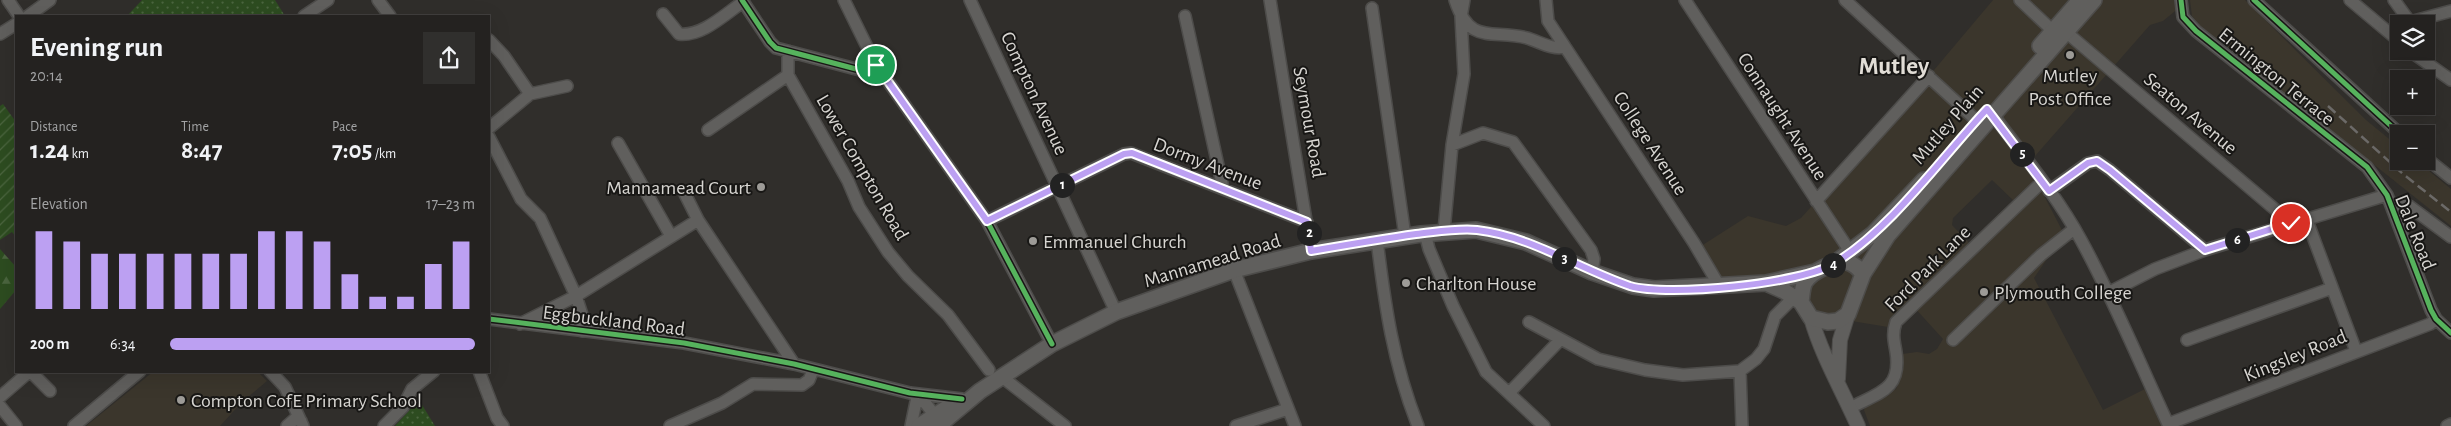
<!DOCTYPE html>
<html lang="en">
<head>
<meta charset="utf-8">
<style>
	body { margin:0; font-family:"Alegreya Sans",sans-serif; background:#302f2d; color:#f1f3f6; height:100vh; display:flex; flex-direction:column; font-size:19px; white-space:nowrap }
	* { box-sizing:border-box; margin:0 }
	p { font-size:16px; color:#a3a4a5 }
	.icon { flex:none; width:28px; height:28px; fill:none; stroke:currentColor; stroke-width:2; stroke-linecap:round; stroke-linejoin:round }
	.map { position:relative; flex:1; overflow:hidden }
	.drawer { position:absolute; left:15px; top:15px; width:475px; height:358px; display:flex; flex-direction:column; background:#242220; border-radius:0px; box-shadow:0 5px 20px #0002,0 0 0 1px #413f3e }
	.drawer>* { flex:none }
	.fabs { position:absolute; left:2390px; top:15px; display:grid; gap:10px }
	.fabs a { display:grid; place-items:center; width:45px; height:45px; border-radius:0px; background:#242220; box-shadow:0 5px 20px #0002,0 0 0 1px #413f3e; font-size:25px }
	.pin { position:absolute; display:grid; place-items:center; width:42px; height:42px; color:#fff; margin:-21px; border:2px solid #fff; border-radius:50%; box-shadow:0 1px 5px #0007 }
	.km { position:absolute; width:25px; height:25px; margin:-12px; border-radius:50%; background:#222; color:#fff; font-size:14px; line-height:25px; text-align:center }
	.round { display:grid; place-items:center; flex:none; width:52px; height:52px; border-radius:0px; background:#302f2d }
	.head { display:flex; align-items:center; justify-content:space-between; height:85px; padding:0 15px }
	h1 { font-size:28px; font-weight:600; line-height:38px }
	.stats { display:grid; grid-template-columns:repeat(3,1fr); gap:8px; height:85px; padding:5px 15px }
	.stats div { display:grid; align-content:center }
	.stats b { font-size:25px; font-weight:600 }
	.stats small { font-size:14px; font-weight:400 }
	.stats p { font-size:14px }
	.chart { height:140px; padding:10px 15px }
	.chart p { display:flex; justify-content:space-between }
	.chart svg { width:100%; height:90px; margin-top:5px; stroke:#bca0f2; stroke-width:6 }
	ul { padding:0 15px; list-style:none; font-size:16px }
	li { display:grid; grid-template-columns:80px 60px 1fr; align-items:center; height:38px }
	li i { height:12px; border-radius:6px; background:#bca0f2 }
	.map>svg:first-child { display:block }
	.built { fill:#3b362c }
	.forest { fill:url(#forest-firs) }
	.park { fill:url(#park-dots) }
	.garden { fill:url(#garden-furrows) }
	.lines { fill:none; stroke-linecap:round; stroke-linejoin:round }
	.minor-casing { stroke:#4d4c4a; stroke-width:14 }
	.tertiary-casing { stroke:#4d4c4a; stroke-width:16 }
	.secondary-casing { stroke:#4d4c4a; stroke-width:18 }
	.minor { stroke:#605f5d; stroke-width:11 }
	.tertiary { stroke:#605f5d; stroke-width:14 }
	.secondary { stroke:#605f5d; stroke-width:15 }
	.rail { stroke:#6c6a68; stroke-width:2.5; stroke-dasharray:10 5; stroke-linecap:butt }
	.cycleway-casing { stroke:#181715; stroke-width:8 }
	.cycleway { stroke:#56b35d; stroke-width:5 }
	.route-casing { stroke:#fff; stroke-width:10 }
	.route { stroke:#bca0f2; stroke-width:6 }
	.poi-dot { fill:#9d9b97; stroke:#181715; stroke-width:2 }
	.labels { text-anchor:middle; stroke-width:4; stroke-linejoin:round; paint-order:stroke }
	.poi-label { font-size:20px; fill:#d7d5d1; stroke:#181715; text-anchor:start }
	.street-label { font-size:20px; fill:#d7d5d1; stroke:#181715 }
	.district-label { font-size:25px; font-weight:bold; fill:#e1ddd6; stroke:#181715 }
</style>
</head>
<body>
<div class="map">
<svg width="2451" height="426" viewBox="0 0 2451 426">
	<defs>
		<pattern id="forest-firs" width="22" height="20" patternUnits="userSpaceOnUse" patternTransform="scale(1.25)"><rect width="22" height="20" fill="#2d4c20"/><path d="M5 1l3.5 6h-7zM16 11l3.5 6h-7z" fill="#4b653f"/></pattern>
		<pattern id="park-dots" width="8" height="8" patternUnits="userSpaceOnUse" patternTransform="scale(1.25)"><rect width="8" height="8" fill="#2d4c20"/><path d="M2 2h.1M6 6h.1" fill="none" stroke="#4b653f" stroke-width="1.8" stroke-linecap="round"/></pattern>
		<pattern id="garden-furrows" width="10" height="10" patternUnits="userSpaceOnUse" patternTransform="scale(1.25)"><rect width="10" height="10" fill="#2d4c20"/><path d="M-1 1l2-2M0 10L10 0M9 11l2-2" fill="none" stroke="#4b653f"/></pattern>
	</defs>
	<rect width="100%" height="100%" fill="#302e2b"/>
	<path class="built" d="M1993,0H2181L2180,7L2163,21L2150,25L2029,163L2036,179L2013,200L1992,180L1953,218L1952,225L1972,246L1888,327L1827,317L1766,283L1721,286L1698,248L1748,216L1786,226L1801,218L1929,76Z
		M2190,0H2245L2366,120L2399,147V161H2417L2451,189V226L2199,25L2192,16Z
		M2039,186L2064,234L2034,278L2103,410L2145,389L2163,426H1870L1864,410L1868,401L1896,389L1902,374V354L1917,352L1929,354L1937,349L1943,339L1913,306Z
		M154,371H257L267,381L242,402L220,426H86Z"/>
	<path class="forest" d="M0,249L16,267V290L0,309Z"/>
	<path class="park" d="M142,0H275L285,16H127Z
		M419,400L435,426H395Z"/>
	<path class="garden" d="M3,104L16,122V237L12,232L0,240V106Z"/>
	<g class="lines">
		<defs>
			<path id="minor" d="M8,0L19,16
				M378,0L390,16
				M742,0L770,42L776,48L879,75L887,80L987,221L1052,344
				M844,0L876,65V74
				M970,0L1116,312
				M1270,0L1311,251
				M1455,0C1470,46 1492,29 1527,38C1540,42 1552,50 1565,47
				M1546,0L1548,21L1694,243L1720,287
				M1685,0L1851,253
				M1845,0L1976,120
				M2020,0L2053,31
				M2181,0L2183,17L2196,31L2367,167L2387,195L2431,310L2436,319L2451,333
				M2254,0L2400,134
				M2350,0L2399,41
				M2394,0L2410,22L2451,11
				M1372,8L1405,236
				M663,14L679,34C702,37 725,14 743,2
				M28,16L50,0
				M304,16L328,0
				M1185,16L1223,188
				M2066,32L2291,223
				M0,34L16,24
				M489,40L504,56L530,94
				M788,51V75L848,181L859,207L888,252L908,276L948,315L989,370
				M2410,51L2451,80
				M1993,115C2023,155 2057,196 2081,240C2114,300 2140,364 2169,426
				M489,128L530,94L567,86
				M708,130L788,75
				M489,137L521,199L540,218L576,296L584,321L582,331
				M618,143L671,236
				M1452,145L1483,133L1513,142L1591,250L1594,259L1592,272
				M2426,158L2451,178
				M2049,191L2088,163L2097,161L2110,170L2205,250
				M685,194L698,220L794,364
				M1816,201L1929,76
				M2390,203L2409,206L2451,237
				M2306,218L2356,351
				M987,221L1124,154L1131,153L1307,222
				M1444,231L1452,145L1464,74L1461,17L1464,0
				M1425,233L1429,249L1453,306L1486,372L1544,426
				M1377,240C1385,306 1393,363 1418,426
				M1234,270L1295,426
				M2108,293L2155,269L2205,250L2387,195
				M489,319L684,343L794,364L910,393L962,399
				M1529,322L1598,359L1645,370L1683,375L1740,371L1756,359L1764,349L1775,316L1794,297
				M520,324L576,296L698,220
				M1953,340L2041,255L2074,229
				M2187,340L2332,288
				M30,371L50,391
				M270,371L285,387L303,426
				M479,371L497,418L503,426
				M1740,371L1742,426
				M1002,377L1065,426
				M1509,393L1560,340
				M913,394L926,404L940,422
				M0,397L30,371
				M0,406L16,426
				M1850,408C1878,393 1902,390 1896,352C1894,340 1892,334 1896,322L2042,182
				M2168,424L2430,324L2436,319
				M74,426L140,371
				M287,426L295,419L301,421
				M384,426L403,407L412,389L434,371
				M670,426L722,403L753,384L802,385L809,380L813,370
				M911,426L917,397
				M1236,426L1288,409
				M2447,426L2451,424"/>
			<path id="tertiary" d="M1811,318C1822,356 1842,390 1858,426
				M1838,379L1840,340L1848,314"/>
			<path id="secondary" d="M2040,46L2080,0
				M1835,263L1873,234L1924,180
				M1863,274C1859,269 1855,264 1847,262C1834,261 1812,271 1805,282C1802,287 1802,296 1801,302L1811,318L1828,322L1838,321L1848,314L1863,274L1888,235L2094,0
				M1766,283L1784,291L1801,302
				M919,426L953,404
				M938,426L980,391L1052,344L1116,312L1234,270L1311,251L1421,234L1476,230L1526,242L1592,272L1633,286L1654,289L1766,283L1815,272"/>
		</defs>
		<use href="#minor" class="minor-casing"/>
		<use href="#tertiary" class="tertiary-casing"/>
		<use href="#secondary" class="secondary-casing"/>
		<use href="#minor" class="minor"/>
		<use href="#tertiary" class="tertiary"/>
		<use href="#secondary" class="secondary"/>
		<path class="rail" d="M2328,106L2403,174L2451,212"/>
		<defs>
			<path id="cycleway" d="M742,0L770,42L776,48L879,75L887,80L987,221L1052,344
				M2181,0L2183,17L2196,31L2367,167L2387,195L2431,310L2436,319L2451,333
				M2254,0L2400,134
				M489,319L684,343L794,364L910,393L962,399"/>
		</defs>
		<use href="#cycleway" class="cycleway-casing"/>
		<use href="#cycleway" class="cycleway"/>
	</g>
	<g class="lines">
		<defs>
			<path id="route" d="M876,65V74L887,80L987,221L1124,154L1132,153L1307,222L1311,251C1346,245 1381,239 1416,234C1436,232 1457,228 1477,230C1531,236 1579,269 1630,286C1668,297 1802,284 1835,263C1892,228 1941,158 1987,109L2049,191L2088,163L2097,161L2110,170L2205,250L2291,223"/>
		</defs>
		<use href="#route" class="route-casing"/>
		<use href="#route" class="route"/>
	</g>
	<g class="poi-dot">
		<circle cx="2070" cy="55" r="5"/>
		<circle cx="761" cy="187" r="5"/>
		<circle cx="1033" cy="241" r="5"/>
		<circle cx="1406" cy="283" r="5"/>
		<circle cx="1984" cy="292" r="5"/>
		<circle cx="181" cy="400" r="5"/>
	</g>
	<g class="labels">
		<g class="poi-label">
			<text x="2070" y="82" text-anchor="middle">Mutley<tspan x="2070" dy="23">Post Office</tspan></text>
			<text x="751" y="194" text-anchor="end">Mannamead Court</text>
			<text x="1043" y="248">Emmanuel Church</text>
			<text x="1416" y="290">Charlton House</text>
			<text x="1994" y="299">Plymouth College</text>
			<text x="191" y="407">Compton CofE Primary School</text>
		</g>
		<g class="street-label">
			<text transform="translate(2277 76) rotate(39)" y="7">Ermington Terrace</text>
			<text transform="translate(1035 93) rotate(65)" y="7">Compton Avenue</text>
			<text transform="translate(2191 113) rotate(40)" y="7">Seaton Avenue</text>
			<text transform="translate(1783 116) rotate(57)" y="7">Connaught Avenue</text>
			<text transform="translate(1310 122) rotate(80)" y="7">Seymour Road</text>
			<text transform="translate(1947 124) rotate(-49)" y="7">Mutley Plain</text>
			<text transform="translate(1651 143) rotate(57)" y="7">College Avenue</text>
			<text transform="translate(1208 163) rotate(21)" y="7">Dormy Avenue</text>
			<text transform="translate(863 167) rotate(60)" y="7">Lower Compton Road</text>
			<text transform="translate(2416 232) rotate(68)" y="7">Dale Road</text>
			<text transform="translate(1212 260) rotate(-17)" y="7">Mannamead Road</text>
			<text transform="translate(1927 268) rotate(-45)" y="7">Ford Park Lane</text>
			<text transform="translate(614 320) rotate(7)" y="7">Eggbuckland Road</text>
			<text transform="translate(2295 355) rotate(-22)" y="7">Kingsley Road</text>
		</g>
		<g class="district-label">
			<text x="1894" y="74">Mutley</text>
		</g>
	</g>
</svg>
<div class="fabs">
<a><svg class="icon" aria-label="layers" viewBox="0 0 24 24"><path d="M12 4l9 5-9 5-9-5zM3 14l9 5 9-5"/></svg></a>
<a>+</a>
<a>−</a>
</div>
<div class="pin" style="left:876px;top:65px;background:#1e9e55"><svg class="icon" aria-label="arrive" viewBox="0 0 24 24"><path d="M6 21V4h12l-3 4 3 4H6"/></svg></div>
<div class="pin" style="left:2291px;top:223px;background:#d93025"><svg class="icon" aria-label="check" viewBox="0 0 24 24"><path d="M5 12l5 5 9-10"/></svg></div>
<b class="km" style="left:1062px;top:185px">1</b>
<b class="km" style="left:1309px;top:233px">2</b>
<b class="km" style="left:1564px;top:259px">3</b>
<b class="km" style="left:1833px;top:265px">4</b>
<b class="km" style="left:2022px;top:154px">5</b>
<b class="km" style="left:2237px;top:240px">6</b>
<section class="drawer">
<div class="head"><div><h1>Evening run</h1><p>20:14</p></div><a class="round"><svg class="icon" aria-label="share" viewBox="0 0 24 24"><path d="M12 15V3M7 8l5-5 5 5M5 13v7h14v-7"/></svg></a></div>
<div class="stats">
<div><p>Distance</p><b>1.24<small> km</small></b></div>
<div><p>Time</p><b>8:47</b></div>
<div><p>Pace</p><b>7:05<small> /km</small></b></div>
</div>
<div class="chart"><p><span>Elevation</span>17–23 m</p>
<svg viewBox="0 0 160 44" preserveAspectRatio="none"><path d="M5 44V6M15 44V11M25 44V17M35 44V17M45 44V17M55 44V17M65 44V17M75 44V17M85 44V6M95 44V6M105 44V11M115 44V27M125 44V38M135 44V38M145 44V22M155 44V11"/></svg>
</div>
<ul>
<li><b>200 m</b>6:34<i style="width:100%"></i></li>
</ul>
</section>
</div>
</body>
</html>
